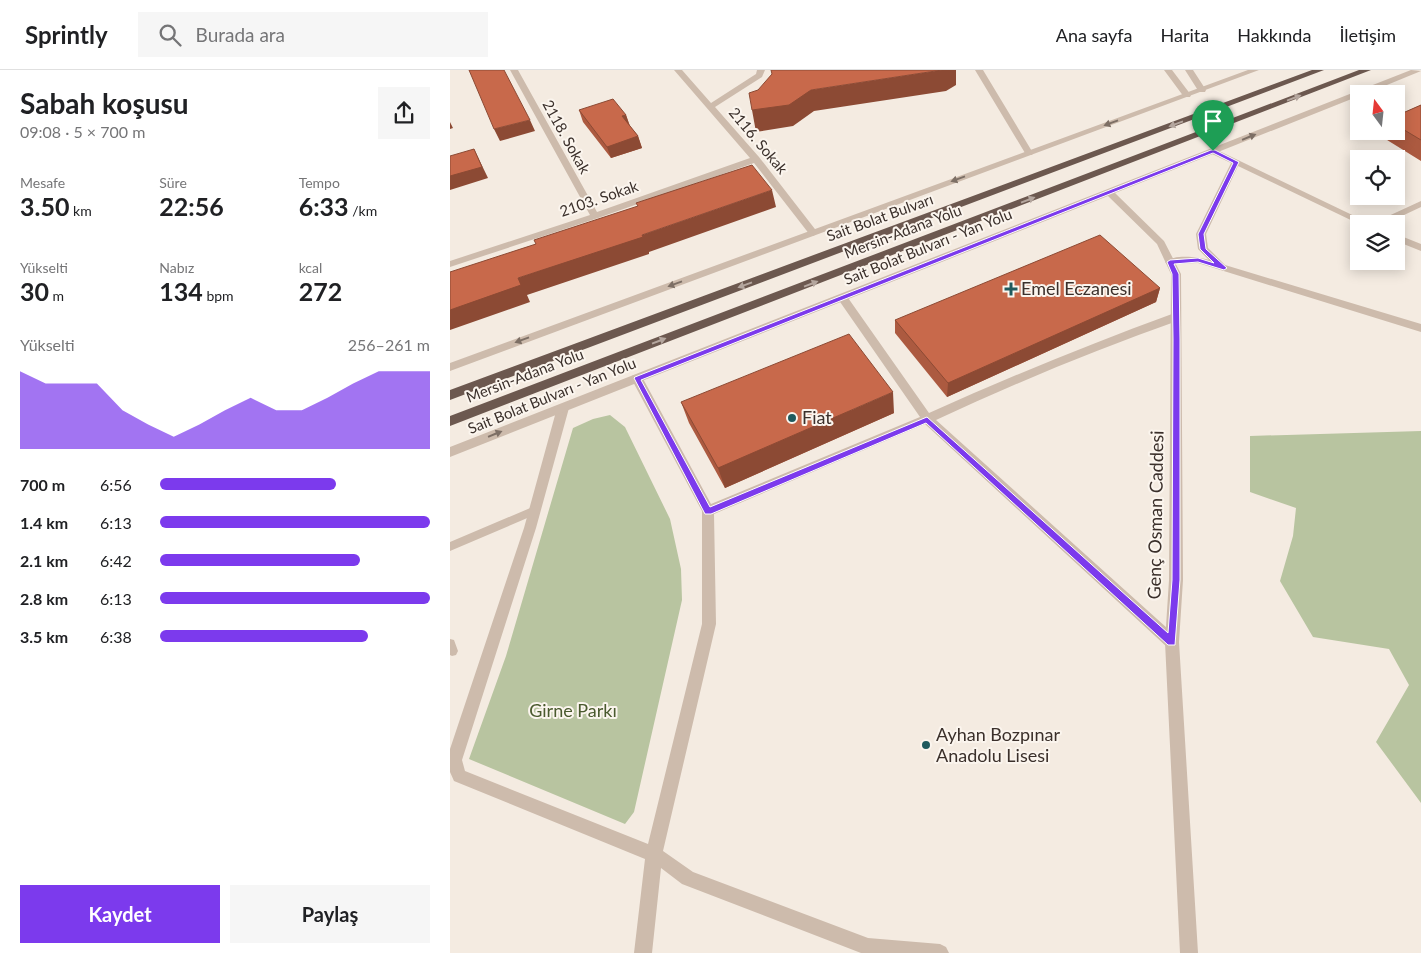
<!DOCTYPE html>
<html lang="tr">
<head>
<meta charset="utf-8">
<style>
	body { margin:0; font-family:Lato,sans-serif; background:#f6f6f6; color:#202124; height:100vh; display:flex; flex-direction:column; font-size:19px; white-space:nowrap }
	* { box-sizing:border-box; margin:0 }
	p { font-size:16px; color:#757577 }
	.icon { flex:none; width:28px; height:28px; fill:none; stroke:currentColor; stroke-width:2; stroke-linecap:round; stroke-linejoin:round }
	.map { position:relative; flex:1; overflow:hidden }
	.drawer { display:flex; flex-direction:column; background:#fff; width:450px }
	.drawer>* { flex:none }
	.needle { width:32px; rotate:345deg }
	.tools { position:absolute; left:900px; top:15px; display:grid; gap:10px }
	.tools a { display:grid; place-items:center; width:55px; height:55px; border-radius:0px; background:#fff; box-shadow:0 2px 12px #0003; font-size:25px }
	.pin { position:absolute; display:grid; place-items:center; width:42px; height:42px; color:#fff; margin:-51px -21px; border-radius:50% 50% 50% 0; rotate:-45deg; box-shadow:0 0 5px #0007 }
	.pin .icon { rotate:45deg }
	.round { display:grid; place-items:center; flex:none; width:52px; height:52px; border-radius:0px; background:#f6f6f6 }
	.headline { display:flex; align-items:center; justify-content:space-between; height:85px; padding:0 20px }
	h1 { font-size:28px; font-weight:700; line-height:38px }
	.figures { display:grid; grid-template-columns:repeat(3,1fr); gap:8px; height:85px; padding:5px 20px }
	.figures div { display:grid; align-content:center }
	.figures b { font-size:25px; font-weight:700 }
	.figures small { font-size:14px; font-weight:400 }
	.figures p { font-size:14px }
	.chart { height:140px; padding:10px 20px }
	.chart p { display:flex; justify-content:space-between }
	.chart svg { width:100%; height:90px; margin-top:5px; fill:#7c3aed; opacity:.7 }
	.action { display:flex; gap:10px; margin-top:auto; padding:10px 20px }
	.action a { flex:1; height:58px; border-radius:0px; background:#7c3aed; color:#fff; font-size:20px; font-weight:700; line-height:58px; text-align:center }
	.action a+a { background:#f6f6f6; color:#202124 }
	ul { padding:0 20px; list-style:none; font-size:16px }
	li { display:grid; grid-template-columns:80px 60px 1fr; align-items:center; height:38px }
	li i { height:12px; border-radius:6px; background:#7c3aed }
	header { display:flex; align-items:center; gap:30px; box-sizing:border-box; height:70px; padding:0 25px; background:#fff; border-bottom:1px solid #e0e0e0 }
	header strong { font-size:24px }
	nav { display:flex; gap:28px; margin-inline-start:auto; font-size:18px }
	.search { width:350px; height:45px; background:#f6f6f6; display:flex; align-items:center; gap:12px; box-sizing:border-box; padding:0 18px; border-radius:0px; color:#757577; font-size:19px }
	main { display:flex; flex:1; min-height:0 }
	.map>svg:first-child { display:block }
	.green { fill:#b8c4a0 }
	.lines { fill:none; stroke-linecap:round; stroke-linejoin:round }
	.service { fill:#cdbbac; fill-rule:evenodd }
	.minor { fill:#cdbbac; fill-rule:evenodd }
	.tertiary { fill:#cdbbac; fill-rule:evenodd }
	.trunk { fill:#6c584f; fill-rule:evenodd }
	.wall { fill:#ac5a40 }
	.shaded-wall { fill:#8c4a34 }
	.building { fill:#c8694b; stroke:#8c4a34 }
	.oneway { fill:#b4a69e }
	.oneway2 { fill:#7d6f65 }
	.route { fill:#7c3aed; stroke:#fff; fill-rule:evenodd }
	.poi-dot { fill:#1f5a5e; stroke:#fbf5ee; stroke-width:2 }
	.labels { text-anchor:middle; stroke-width:4; stroke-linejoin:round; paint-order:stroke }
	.far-street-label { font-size:15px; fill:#3b302b; stroke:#fbf5ee }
	.poi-label { font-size:18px; fill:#3b302b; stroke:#fbf5ee; text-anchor:start }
	.street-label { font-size:18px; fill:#3b302b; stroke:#fbf5ee }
	.park-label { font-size:18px; fill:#4a5a2e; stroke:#fbf5ee }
</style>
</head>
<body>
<header>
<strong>Sprintly</strong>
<div class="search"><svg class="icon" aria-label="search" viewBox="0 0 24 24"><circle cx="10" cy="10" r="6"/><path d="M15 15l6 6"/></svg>Burada ara</div>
<nav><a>Ana sayfa</a><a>Harita</a><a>Hakkında</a><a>İletişim</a></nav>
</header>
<main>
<section class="drawer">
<div class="headline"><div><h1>Sabah koşusu</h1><p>09:08 · 5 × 700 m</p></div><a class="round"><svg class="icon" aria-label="share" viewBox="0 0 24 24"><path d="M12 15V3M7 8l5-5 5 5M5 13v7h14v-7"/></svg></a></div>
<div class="figures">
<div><p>Mesafe</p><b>3.50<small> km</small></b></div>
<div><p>Süre</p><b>22:56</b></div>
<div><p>Tempo</p><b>6:33<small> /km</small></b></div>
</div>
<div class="figures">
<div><p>Yükselti</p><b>30<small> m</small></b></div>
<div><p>Nabız</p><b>134<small> bpm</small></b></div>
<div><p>kcal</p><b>272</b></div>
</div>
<div class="chart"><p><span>Yükselti</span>256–261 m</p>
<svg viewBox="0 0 160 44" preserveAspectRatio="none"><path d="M0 44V6L10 12L20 12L30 12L40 25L50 32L60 38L70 32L80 25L90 19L100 25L110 25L120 19L130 12L140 6L150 6L160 6V44z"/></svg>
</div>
<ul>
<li><b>700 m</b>6:56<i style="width:65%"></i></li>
<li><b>1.4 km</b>6:13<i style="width:100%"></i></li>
<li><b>2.1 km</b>6:42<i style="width:74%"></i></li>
<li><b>2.8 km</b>6:13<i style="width:100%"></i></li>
<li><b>3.5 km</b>6:38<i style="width:77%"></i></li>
</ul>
<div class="action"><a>Kaydet</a><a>Paylaş</a></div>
</section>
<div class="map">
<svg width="971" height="883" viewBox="0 0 971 883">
	<rect width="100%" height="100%" fill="#f4ebe1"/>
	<path class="green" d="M160,345L175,357L220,449L231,499L232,530L184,742L175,754L19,689L56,586L123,358L143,349Z
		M971,361V733L926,672L959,615L939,579L863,567L830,511L843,466L846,438L800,422V366Z"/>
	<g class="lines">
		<path class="service" d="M85,436L89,437L90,440L89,443L0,481V472Z
			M0,569L4,570L8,581L6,585L2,586L0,585Z"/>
		<path class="minor" d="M60,0H68L147,142L300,88L224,0H232L261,33L306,4L307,0H315L312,7L265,37L309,87L368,163L363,166L360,165L304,93L148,148L0,197V191L140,145Z
			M525,0H533L583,83L582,85L575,83Z
			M714,0H722L741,25L740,27H734Z
			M735,0H743L756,20L755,22H749Z
			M763,78L921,154L971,131V137L935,154H909L788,96L756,164L758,178L775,195L971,254V262L748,193L717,194L715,192C724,184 748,187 759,190L748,179L746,164L781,93L760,83L759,81Z
			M946,164L971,174V181L946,171Z
			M392,224L396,225L479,343C559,307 640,274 722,244H730L731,247L730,250C647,279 566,313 486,350L727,567L729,572L727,577L722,578L717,577L475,354L264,444L266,554L213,781L243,802L418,868L490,874L496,877L499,883H411L232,814L211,798L202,883H184L195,789L4,711L0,702V679L74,458L107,338L113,334L119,338L86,458L12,690L15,701L198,774L252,554V441L181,308L183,305H191L261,434L470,347L388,229L387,227Z"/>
		<path class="tertiary" d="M798,0H809L0,301V293Z
			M961,0L971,1L915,24H909V26L665,123L714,171L731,204L733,510L729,572L748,883H730L715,572L719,510L721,204L707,174L658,126L0,387V377Z"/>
		<path class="trunk" d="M862,0H874L0,330V320Z
			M909,0H921L0,356V346Z"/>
	</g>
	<path class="wall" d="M971,35V91L929,65L931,61H946V46Z
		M129,40L176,45L180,56L188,66L192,78L161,88L133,52Z
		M710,218L706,232L497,327L445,263V250Z
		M231,332L444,343L275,418L239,353Z"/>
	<path class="shaded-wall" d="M492,0H506V15L496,21L364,41L343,56L306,62L302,40L361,20Z
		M176,45L180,57L172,46Z
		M80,50L85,61L50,71L44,59Z
		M0,52L3,58L0,59Z
		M188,66L192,78L161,88L157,77Z
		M24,79L38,108L0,120V106Z
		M322,120L326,137L199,182V184L77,225L80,232L0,260V240L68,208Z
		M710,218L706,232L497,327L498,313Z
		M443,322L444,343L275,418L268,398Z"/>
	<path class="building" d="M19,0H54L80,50L44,59Z
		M321,0H492L361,20L339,35L302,40L299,23L308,20L322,4Z
		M163,29L176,45L172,46L188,66L157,77L129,40Z
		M971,35V70L946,55V46Z
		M24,79L32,97L0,106V86Z
		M302,95L322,120L192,165L193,167L68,208L71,215L0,240V202L86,174L84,170L188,136L186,133Z
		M650,165L710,218L498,313L445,250Z
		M399,264L443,322L268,398L231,332Z"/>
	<defs><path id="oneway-solid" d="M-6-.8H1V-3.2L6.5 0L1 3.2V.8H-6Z" transform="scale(1.25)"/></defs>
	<g class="oneway">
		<use href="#oneway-solid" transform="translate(844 28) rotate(-21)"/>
		<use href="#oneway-solid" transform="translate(726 54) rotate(160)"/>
		<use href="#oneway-solid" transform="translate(578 130) rotate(-21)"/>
		<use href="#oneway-solid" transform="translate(361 214) rotate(-21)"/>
		<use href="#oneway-solid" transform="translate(295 215) rotate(160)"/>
		<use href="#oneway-solid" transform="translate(209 271) rotate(-21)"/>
	</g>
	<g class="oneway2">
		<use href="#oneway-solid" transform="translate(661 53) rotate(160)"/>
		<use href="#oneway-solid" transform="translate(799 67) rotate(-22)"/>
		<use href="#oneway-solid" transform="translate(508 109) rotate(160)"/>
		<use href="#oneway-solid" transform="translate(225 214) rotate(160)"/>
		<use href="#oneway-solid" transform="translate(72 270) rotate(160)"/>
		<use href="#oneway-solid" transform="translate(45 364) rotate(-22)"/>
	</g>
	<path class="route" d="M761,80H765L789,92L754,164L756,179L777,198L774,200L748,192L724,194L729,204L730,269V510L725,575H718L476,353L261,444H255L184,308L185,307ZM763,83L783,93L748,164L750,179L764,193L748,188L720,190L717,192L722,204L723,269L722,510L718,563L477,347L260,437L191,310Z"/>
	<g class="poi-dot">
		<path d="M558.5 211.5h5v5h5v5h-5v5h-5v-5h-5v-5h5z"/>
		<circle cx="342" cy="348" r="5"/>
		<circle cx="476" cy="675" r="5"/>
	</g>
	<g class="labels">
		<g class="far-street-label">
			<text transform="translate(116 67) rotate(61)" y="5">2118. Sokak</text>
			<text transform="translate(308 71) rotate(50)" y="5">2116. Sokak</text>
			<text transform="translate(149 129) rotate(-19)" y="5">2103. Sokak</text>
			<text transform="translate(430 148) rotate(-20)" y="5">Sait Bolat Bulvarı</text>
			<text transform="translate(453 162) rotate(-21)" y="5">Mersin-Adana Yolu</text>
			<text transform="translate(478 177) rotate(-22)" y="5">Sait Bolat Bulvarı - Yan Yolu</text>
			<text transform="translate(75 306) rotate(-21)" y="5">Mersin-Adana Yolu</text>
			<text transform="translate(102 326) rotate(-22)" y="5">Sait Bolat Bulvarı - Yan Yolu</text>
		</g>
		<g class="poi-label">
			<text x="571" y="225">Emel Eczanesi</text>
			<text x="352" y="354">Fiat</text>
			<text x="486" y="671">Ayhan Bozpınar<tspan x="486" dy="21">Anadolu Lisesi</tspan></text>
		</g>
		<g class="street-label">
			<text transform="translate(706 445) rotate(-89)" y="6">Genç Osman Caddesi</text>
		</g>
		<g class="park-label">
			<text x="123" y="647">Girne Parkı</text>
		</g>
	</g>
</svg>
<div class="tools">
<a><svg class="needle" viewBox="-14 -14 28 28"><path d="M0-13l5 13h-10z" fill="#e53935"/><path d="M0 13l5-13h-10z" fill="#757577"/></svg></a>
<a><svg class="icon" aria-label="locate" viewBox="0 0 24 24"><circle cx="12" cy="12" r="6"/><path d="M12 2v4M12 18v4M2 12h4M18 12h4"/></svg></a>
<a><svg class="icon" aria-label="layers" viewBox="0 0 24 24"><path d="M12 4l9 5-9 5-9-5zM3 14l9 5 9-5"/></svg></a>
</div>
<div class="pin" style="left:763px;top:81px;background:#1e9e55"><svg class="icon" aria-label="arrive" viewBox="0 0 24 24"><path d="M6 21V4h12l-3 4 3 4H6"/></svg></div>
</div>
</main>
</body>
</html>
